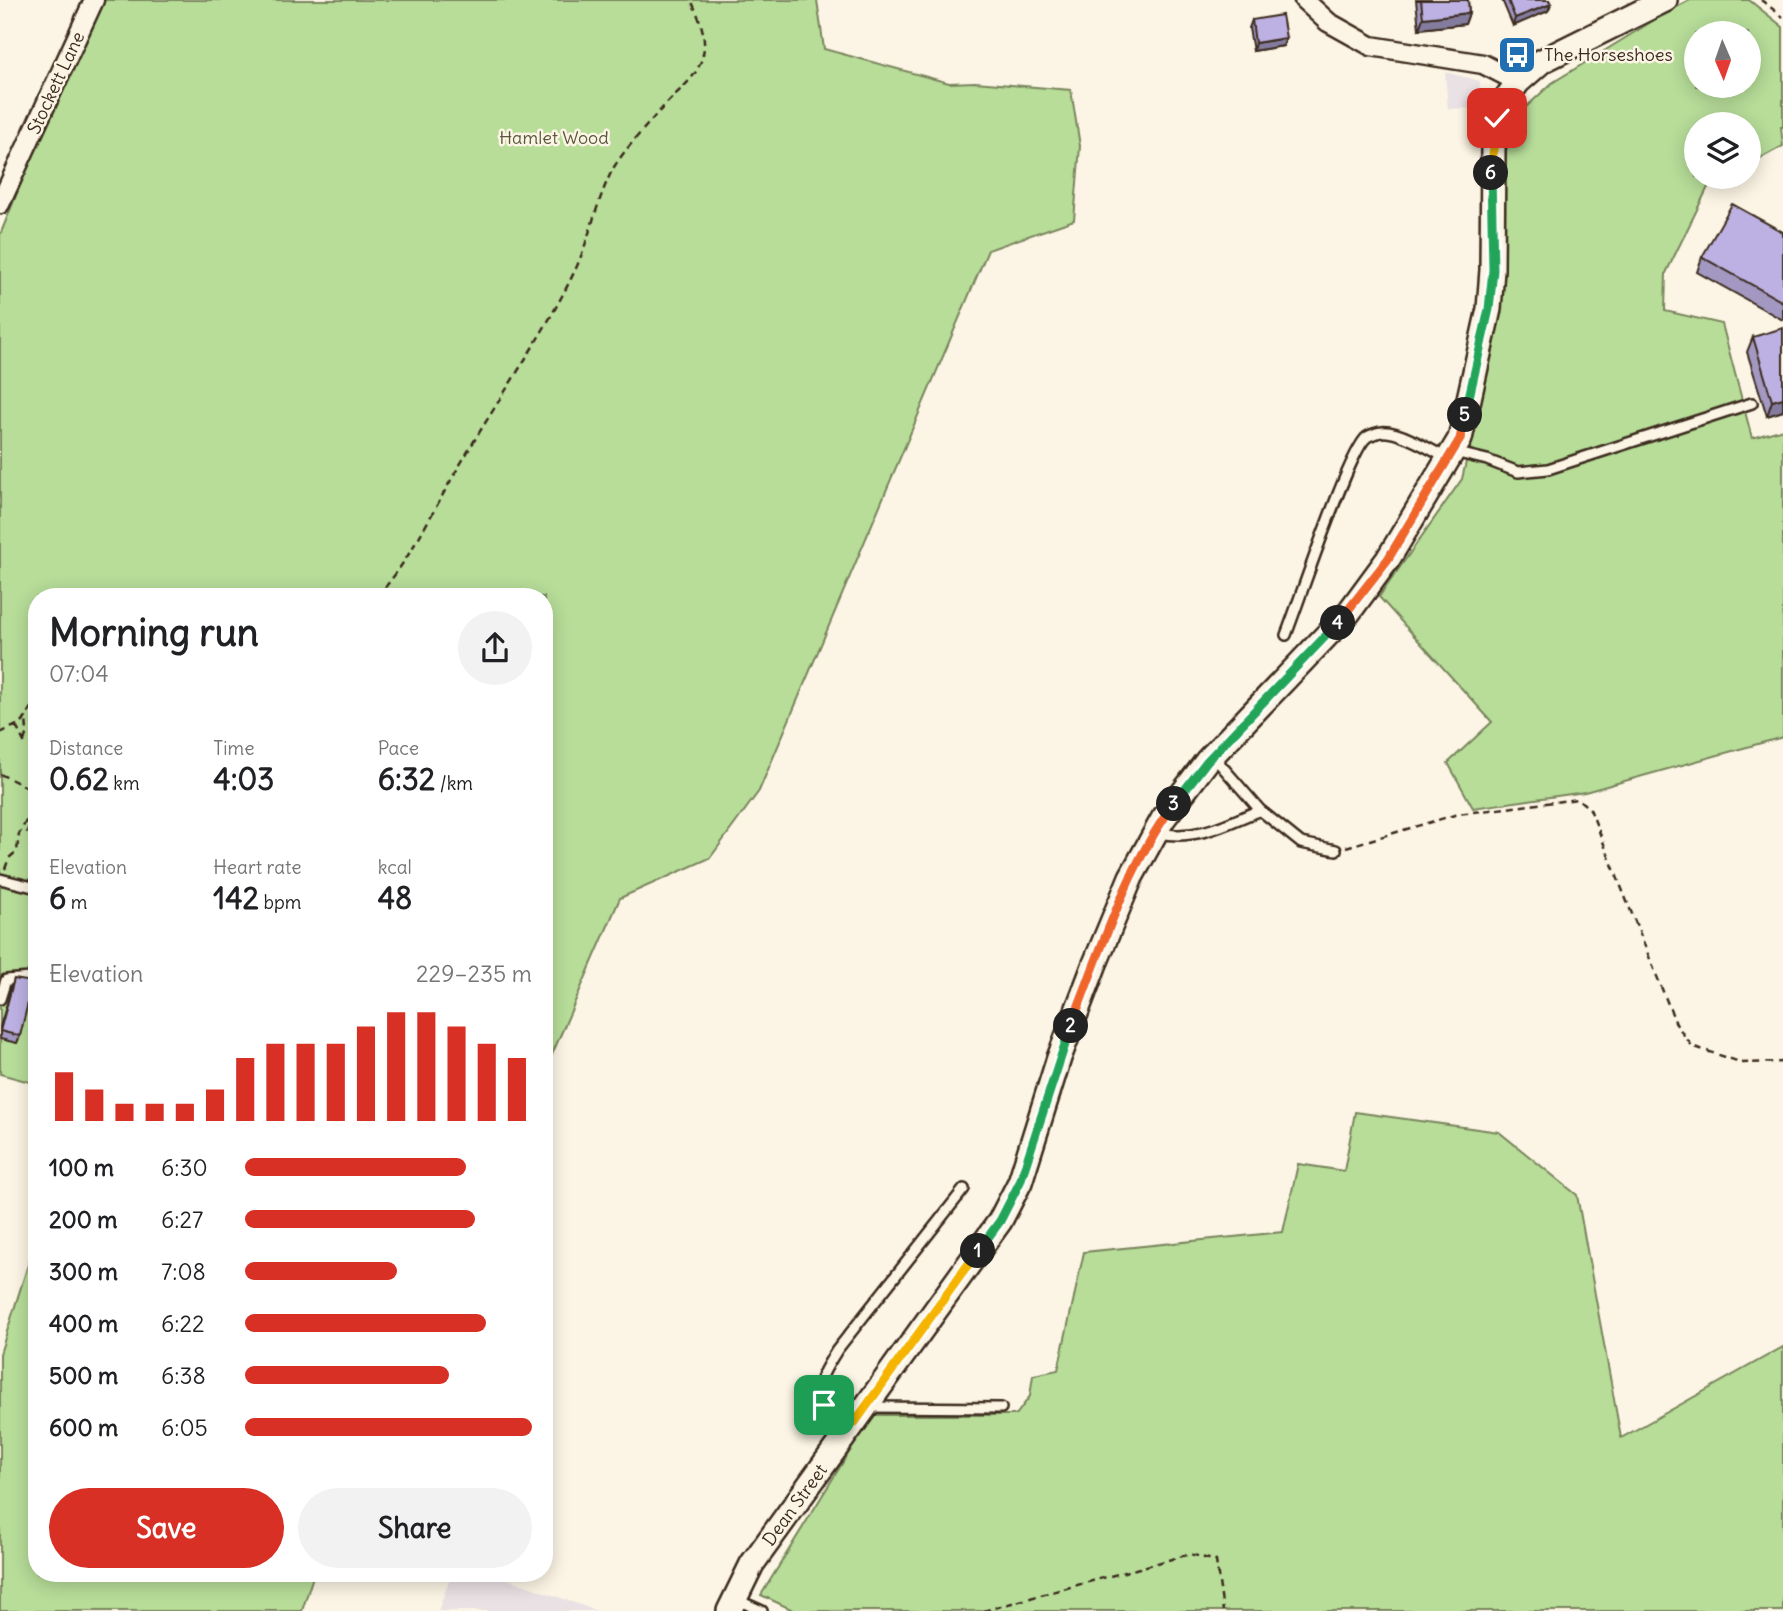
<!DOCTYPE html>
<html lang="en">
<head>
<meta charset="utf-8">
<style>
	body { margin:0; font-family:Delius,sans-serif; background:#f2f2f2; color:#202124; height:100vh; display:flex; flex-direction:column; font-size:26px; white-space:nowrap }
	* { box-sizing:border-box; margin:0 }
	p { font-size:23px; color:#757577 }
	.icon { flex:none; width:38px; height:38px; fill:none; stroke:currentColor; stroke-width:2; stroke-linecap:round; stroke-linejoin:round }
	.map { position:relative; flex:1; overflow:hidden }
	.details { position:absolute; left:28px; top:588px; width:525px; height:994px; display:flex; flex-direction:column; background:#fff; border-radius:28px; box-shadow:0 4px 18px #0003 }
	.details>* { flex:none }
	.needle { width:46px; rotate:178deg }
	.controls { position:absolute; left:1684px; top:21px; display:grid; gap:14px }
	.controls a { display:grid; place-items:center; width:77px; height:77px; border-radius:50%; background:#fff; box-shadow:0 4px 18px #0003; font-size:35px }
	.pin { position:absolute; display:grid; place-items:center; width:60px; height:60px; color:#fff; margin:-30px; border-radius:14px; box-shadow:0 4px 10px #0006 }
	.km { position:absolute; width:35px; height:35px; margin:-18px; border-radius:50%; background:#222; color:#fff; font-size:19px; line-height:35px; text-align:center }
	.round { display:grid; place-items:center; flex:none; width:74px; height:74px; border-radius:37px; background:#f2f2f2 }
	.summary { display:flex; align-items:center; justify-content:space-between; height:119px; padding:0 21px }
	h1 { font-size:38px; font-weight:800; line-height:52px }
	.figures { display:grid; grid-template-columns:repeat(3,1fr); gap:10px; height:119px; padding:7px 21px }
	.figures div { display:grid; align-content:center }
	.figures b { font-size:30px; font-weight:800 }
	.figures small { font-size:19px; font-weight:400 }
	.figures p { font-size:19px }
	.chart { height:196px; padding:14px 21px }
	.chart p { display:flex; justify-content:space-between }
	.chart svg { width:100%; height:126px; margin-top:7px; stroke:#d93025; stroke-width:6 }
	.button { display:flex; gap:14px; margin-top:auto; padding:14px 21px }
	.button a { flex:1; height:80px; border-radius:42px; background:#d93025; color:#fff; font-size:28px; font-weight:800; line-height:80px; text-align:center }
	.button a+a { background:#f2f2f2; color:#202124 }
	ul { padding:0 21px; list-style:none; font-size:23px }
	li { display:grid; grid-template-columns:112px 84px 1fr; align-items:center; height:52px }
	li i { height:18px; border-radius:9px; background:#d93025 }
	.map>svg:first-child { display:block }
	.built { fill:#e9e1e4 }
	.green { fill:#b7dd99; stroke:#79845c; stroke-width:2; fill-rule:evenodd }
	.lines { fill:none; stroke-linecap:round; stroke-linejoin:round }
	.service-casing { stroke:#3b2a1e; stroke-width:14 }
	.minor-casing { stroke:#3b2a1e; stroke-width:23 }
	.tertiary-casing { stroke:#3b2a1e; stroke-width:28 }
	.path { stroke:#3b2a1e; stroke-width:2.5; stroke-dasharray:7 5; stroke-linecap:butt }
	.service { stroke:#fcf5e5; stroke-width:9 }
	.minor { stroke:#fcf5e5; stroke-width:18 }
	.tertiary { stroke:#fcf5e5; stroke-width:23 }
	.wall { fill:#a298c2; stroke:#3b2a1e; stroke-width:2 }
	.shaded-wall { fill:#847c9e; stroke:#3b2a1e; stroke-width:2 }
	.building { fill:#bcb1e2; stroke:#3b2a1e; stroke-width:2 }
	.split-1-casing { stroke:#fff; stroke-width:14 }
	.split-2-casing { stroke:#fff; stroke-width:14 }
	.split-3-casing { stroke:#fff; stroke-width:14 }
	.split-4-casing { stroke:#fff; stroke-width:14 }
	.split-5-casing { stroke:#fff; stroke-width:14 }
	.split-6-casing { stroke:#fff; stroke-width:14 }
	.split-7-casing { stroke:#fff; stroke-width:14 }
	.split-1 { stroke:#f5b400; stroke-width:9 }
	.split-2 { stroke:#22a559; stroke-width:9 }
	.split-3 { stroke:#f0652b; stroke-width:9 }
	.split-4 { stroke:#22a559; stroke-width:9 }
	.split-5 { stroke:#f0652b; stroke-width:9 }
	.split-6 { stroke:#22a559; stroke-width:9 }
	.split-7 { stroke:#f5b400; stroke-width:9 }
	.labels { text-anchor:middle; stroke-width:5; stroke-linejoin:round; paint-order:stroke }
	.poi-label { font-size:18px; fill:#3b2a1e; stroke:#fcf5e5; text-anchor:start }
	.street-label { font-size:18px; fill:#3b2a1e; stroke:#fcf5e5 }
	.park-label { font-size:18px; fill:#5a573d; stroke:#fcf5e5 }
</style>
</head>
<body>
<div class="map">
<svg width="1783" height="1611" viewBox="0 0 1783 1611">
	<rect width="100%" height="100%" fill="#fcf5e5"/>
	<filter id="ink" filterUnits="userSpaceOnUse"><feTurbulence type="fractalNoise" baseFrequency=".0143" numOctaves="2"/><feDisplacementMap in="SourceGraphic" scale="14" xChannelSelector="R" yChannelSelector="G"/><feConvolveMatrix kernelMatrix="1 2 1 2 8 2 1 2 1" color-interpolation-filters="sRGB"/></filter>
	<g filter="url(#ink)">
		<path class="built" d="M1445,72L1480,81L1479,108L1448,109Z
			M452,1573H492L597,1611H438Z"/>
		<path class="green" d="M104,0H817L824,49L949,83L975,82L1071,90L1080,146L1074,220L988,250L759,791L710,858L620,898L544,1073V597H37V1084L0,1074V235L26,171Z
			M1690,0H1749L1783,27V127H1781L1783,146L1748,165V124H1696V177H1725L1709,185L1666,273L1665,311L1722,324L1752,438L1783,429V737L1585,792L1473,808L1448,763L1492,722L1379,597L1462,479L1499,321L1506,150L1525,108L1552,83L1669,11ZM1696,33H1748V86H1696Z
			M1355,1112L1499,1132L1577,1195L1621,1438L1783,1347V1611H795L761,1595L872,1415H1016L1030,1396L1033,1375L1058,1370L1084,1252L1283,1232L1298,1164L1344,1171Z
			M37,1236V1573H314L302,1611H0V1354Z"/>
		<g class="lines">
			<defs>
				<path id="service" d="M1454,452L1487,460L1518,472L1548,469L1752,403
					M1286,635C1298,605 1349,450 1367,437C1370,435 1379,432 1382,432C1398,430 1432,450 1446,458
					M1213,756L1260,810L1301,843L1336,850
					M1159,833C1196,841 1226,824 1260,810
					M0,879L37,888
					M0,999L6,980L30,978L37,969
					M869,1407L1001,1408
					M854,1421C808,1401 813,1388 837,1350L964,1189
					M735,1599L762,1611"/>
				<path id="minor" d="M1304,0L1328,22L1371,46L1483,64L1518,82
					M0,204L94,0"/>
				<path id="tertiary" d="M729,1611L752,1564L1000,1221L1020,1182L1059,1058L1094,966L1131,877L1163,819L1207,761L1349,612L1388,559L1460,439L1489,309L1492,270L1493,147L1497,118L1505,100L1518,82L1542,61L1665,0"/>
			</defs>
			<use href="#service" class="service-casing"/>
			<use href="#minor" class="minor-casing"/>
			<use href="#tertiary" class="tertiary-casing"/>
			<path class="path" d="M1761,0L1783,17
				M377,597C414,555 435,505 464,458C500,396 547,331 577,266C591,234 597,198 614,167C625,149 653,118 668,102C679,90 692,81 699,66C710,43 701,21 691,0
				M16,726L25,744
				M0,733L23,722L37,699
				M24,741L27,732L26,717
				M0,774L37,792
				M1346,847L1458,814L1578,799L1590,809L1676,1024L1692,1046L1743,1063L1783,1062
				M5,869L9,858L17,851L19,834L37,801
				M983,1611L1190,1554L1216,1561L1223,1611"/>
			<use href="#service" class="service"/>
			<use href="#minor" class="minor"/>
			<use href="#tertiary" class="tertiary"/>
		</g>
		<path class="wall" d="M1416,0H1468L1469,13L1465,24L1419,29Z
			M1502,0H1549L1551,4L1548,11L1513,26Z
			M1252,20L1283,46L1253,51L1249,28Z
			M1783,232V320L1697,272L1702,257Z
			M1753,337L1783,411L1767,416L1747,352Z
			M37,808V837L27,832Z
			M14,979L20,1036L17,1043L0,1039V1027Z"/>
		<path class="shaded-wall" d="M1551,4L1548,11L1513,26L1515,18Z
			M1469,13L1465,24L1419,29L1423,18Z
			M1286,38L1283,46L1253,51L1255,43Z
			M1783,398V411L1767,416L1772,401Z"/>
		<path class="building" d="M1421,0H1468L1469,13L1423,18Z
			M1508,0H1549L1551,4L1515,18Z
			M1282,15L1286,38L1255,43L1252,20Z
			M1732,204L1783,232V302L1702,257Z
			M1783,328V398L1772,401L1753,337Z
			M37,808V826L30,822Z
			M14,979L33,982L20,1036L0,1031Z"/>
	</g>
	<g class="lines" filter="url(#ink)">
		<defs>
			<path id="split-1" d="M824,1405L835,1413L855,1422L978,1251"/>
			<path id="split-2" d="M978,1251L1000,1221L1020,1182L1071,1026"/>
			<path id="split-3" d="M1071,1026C1099,955 1127,866 1174,804"/>
			<path id="split-4" d="M1174,804L1207,761L1338,623"/>
			<path id="split-5" d="M1338,623L1388,559L1460,439L1465,415"/>
			<path id="split-6" d="M1465,415L1489,309L1493,270L1491,173"/>
			<path id="split-7" d="M1491,173L1497,118"/>
		</defs>
		<use href="#split-1" class="split-1-casing"/>
		<use href="#split-2" class="split-2-casing"/>
		<use href="#split-3" class="split-3-casing"/>
		<use href="#split-4" class="split-4-casing"/>
		<use href="#split-5" class="split-5-casing"/>
		<use href="#split-6" class="split-6-casing"/>
		<use href="#split-7" class="split-7-casing"/>
		<use href="#split-1" class="split-1"/>
		<use href="#split-2" class="split-2"/>
		<use href="#split-3" class="split-3"/>
		<use href="#split-4" class="split-4"/>
		<use href="#split-5" class="split-5"/>
		<use href="#split-6" class="split-6"/>
		<use href="#split-7" class="split-7"/>
	</g>
	<defs>
		<symbol id="bus-square" viewBox="-11 -11 22 22"><rect x="-9" y="-9" width="18" height="18" rx="4" fill="#1f6fb2" stroke="#fcf5e5"/><path d="M-5-6H5V4H4V6H2V4H-2V6H-4V4H-5ZM-3.5-4V0h7V-4ZM-3.5 1.2v1.5H-2V1.2ZM2 1.2v1.5H3.5V1.2Z" fill="#fff"/></symbol>
	</defs>
	<g fill-rule="evenodd">
		<use href="#bus-square" x="1495" y="33" width="44" height="44"/>
	</g>
	<g class="labels">
		<g class="poi-label">
			<text x="1544" y="61">The Horseshoes</text>
		</g>
		<g class="street-label">
			<text transform="translate(56 83) rotate(-65)" y="6">Stockett Lane</text>
			<text transform="translate(795 1505) rotate(-54)" y="6">Dean Street</text>
		</g>
		<g class="park-label">
			<text x="554" y="144">Hamlet Wood</text>
		</g>
	</g>
</svg>
<div class="controls">
<a><svg class="needle" viewBox="-14 -14 28 28"><path d="M0-13l5 13h-10z" fill="#e53935"/><path d="M0 13l5-13h-10z" fill="#757577"/></svg></a>
<a><svg class="icon" aria-label="layers" viewBox="0 0 24 24"><path d="M12 4l9 5-9 5-9-5zM3 14l9 5 9-5"/></svg></a>
</div>
<div class="pin" style="left:824px;top:1405px;background:#1e9e55"><svg class="icon" aria-label="arrive" viewBox="0 0 24 24"><path d="M6 21V4h12l-3 4 3 4H6"/></svg></div>
<div class="pin" style="left:1497px;top:118px;background:#d93025"><svg class="icon" aria-label="check" viewBox="0 0 24 24"><path d="M5 12l5 5 9-10"/></svg></div>
<b class="km" style="left:978px;top:1251px">1</b>
<b class="km" style="left:1071px;top:1026px">2</b>
<b class="km" style="left:1174px;top:804px">3</b>
<b class="km" style="left:1338px;top:623px">4</b>
<b class="km" style="left:1465px;top:415px">5</b>
<b class="km" style="left:1491px;top:173px">6</b>
<section class="details">
<div class="summary"><div><h1>Morning run</h1><p>07:04</p></div><a class="round"><svg class="icon" aria-label="share" viewBox="0 0 24 24"><path d="M12 15V3M7 8l5-5 5 5M5 13v7h14v-7"/></svg></a></div>
<div class="figures">
<div><p>Distance</p><b>0.62<small> km</small></b></div>
<div><p>Time</p><b>4:03</b></div>
<div><p>Pace</p><b>6:32<small> /km</small></b></div>
</div>
<div class="figures">
<div><p>Elevation</p><b>6<small> m</small></b></div>
<div><p>Heart rate</p><b>142<small> bpm</small></b></div>
<div><p>kcal</p><b>48</b></div>
</div>
<div class="chart"><p><span>Elevation</span>229–235 m</p>
<svg viewBox="0 0 160 44" preserveAspectRatio="none"><path d="M5 44V27M15 44V33M25 44V38M35 44V38M45 44V38M55 44V33M65 44V22M75 44V17M85 44V17M95 44V17M105 44V11M115 44V6M125 44V6M135 44V11M145 44V17M155 44V22"/></svg>
</div>
<ul>
<li><b>100 m</b>6:30<i style="width:77%"></i></li>
<li><b>200 m</b>6:27<i style="width:80%"></i></li>
<li><b>300 m</b>7:08<i style="width:53%"></i></li>
<li><b>400 m</b>6:22<i style="width:84%"></i></li>
<li><b>500 m</b>6:38<i style="width:71%"></i></li>
<li><b>600 m</b>6:05<i style="width:100%"></i></li>
</ul>
<div class="button"><a>Save</a><a>Share</a></div>
</section>
</div>
</body>
</html>
